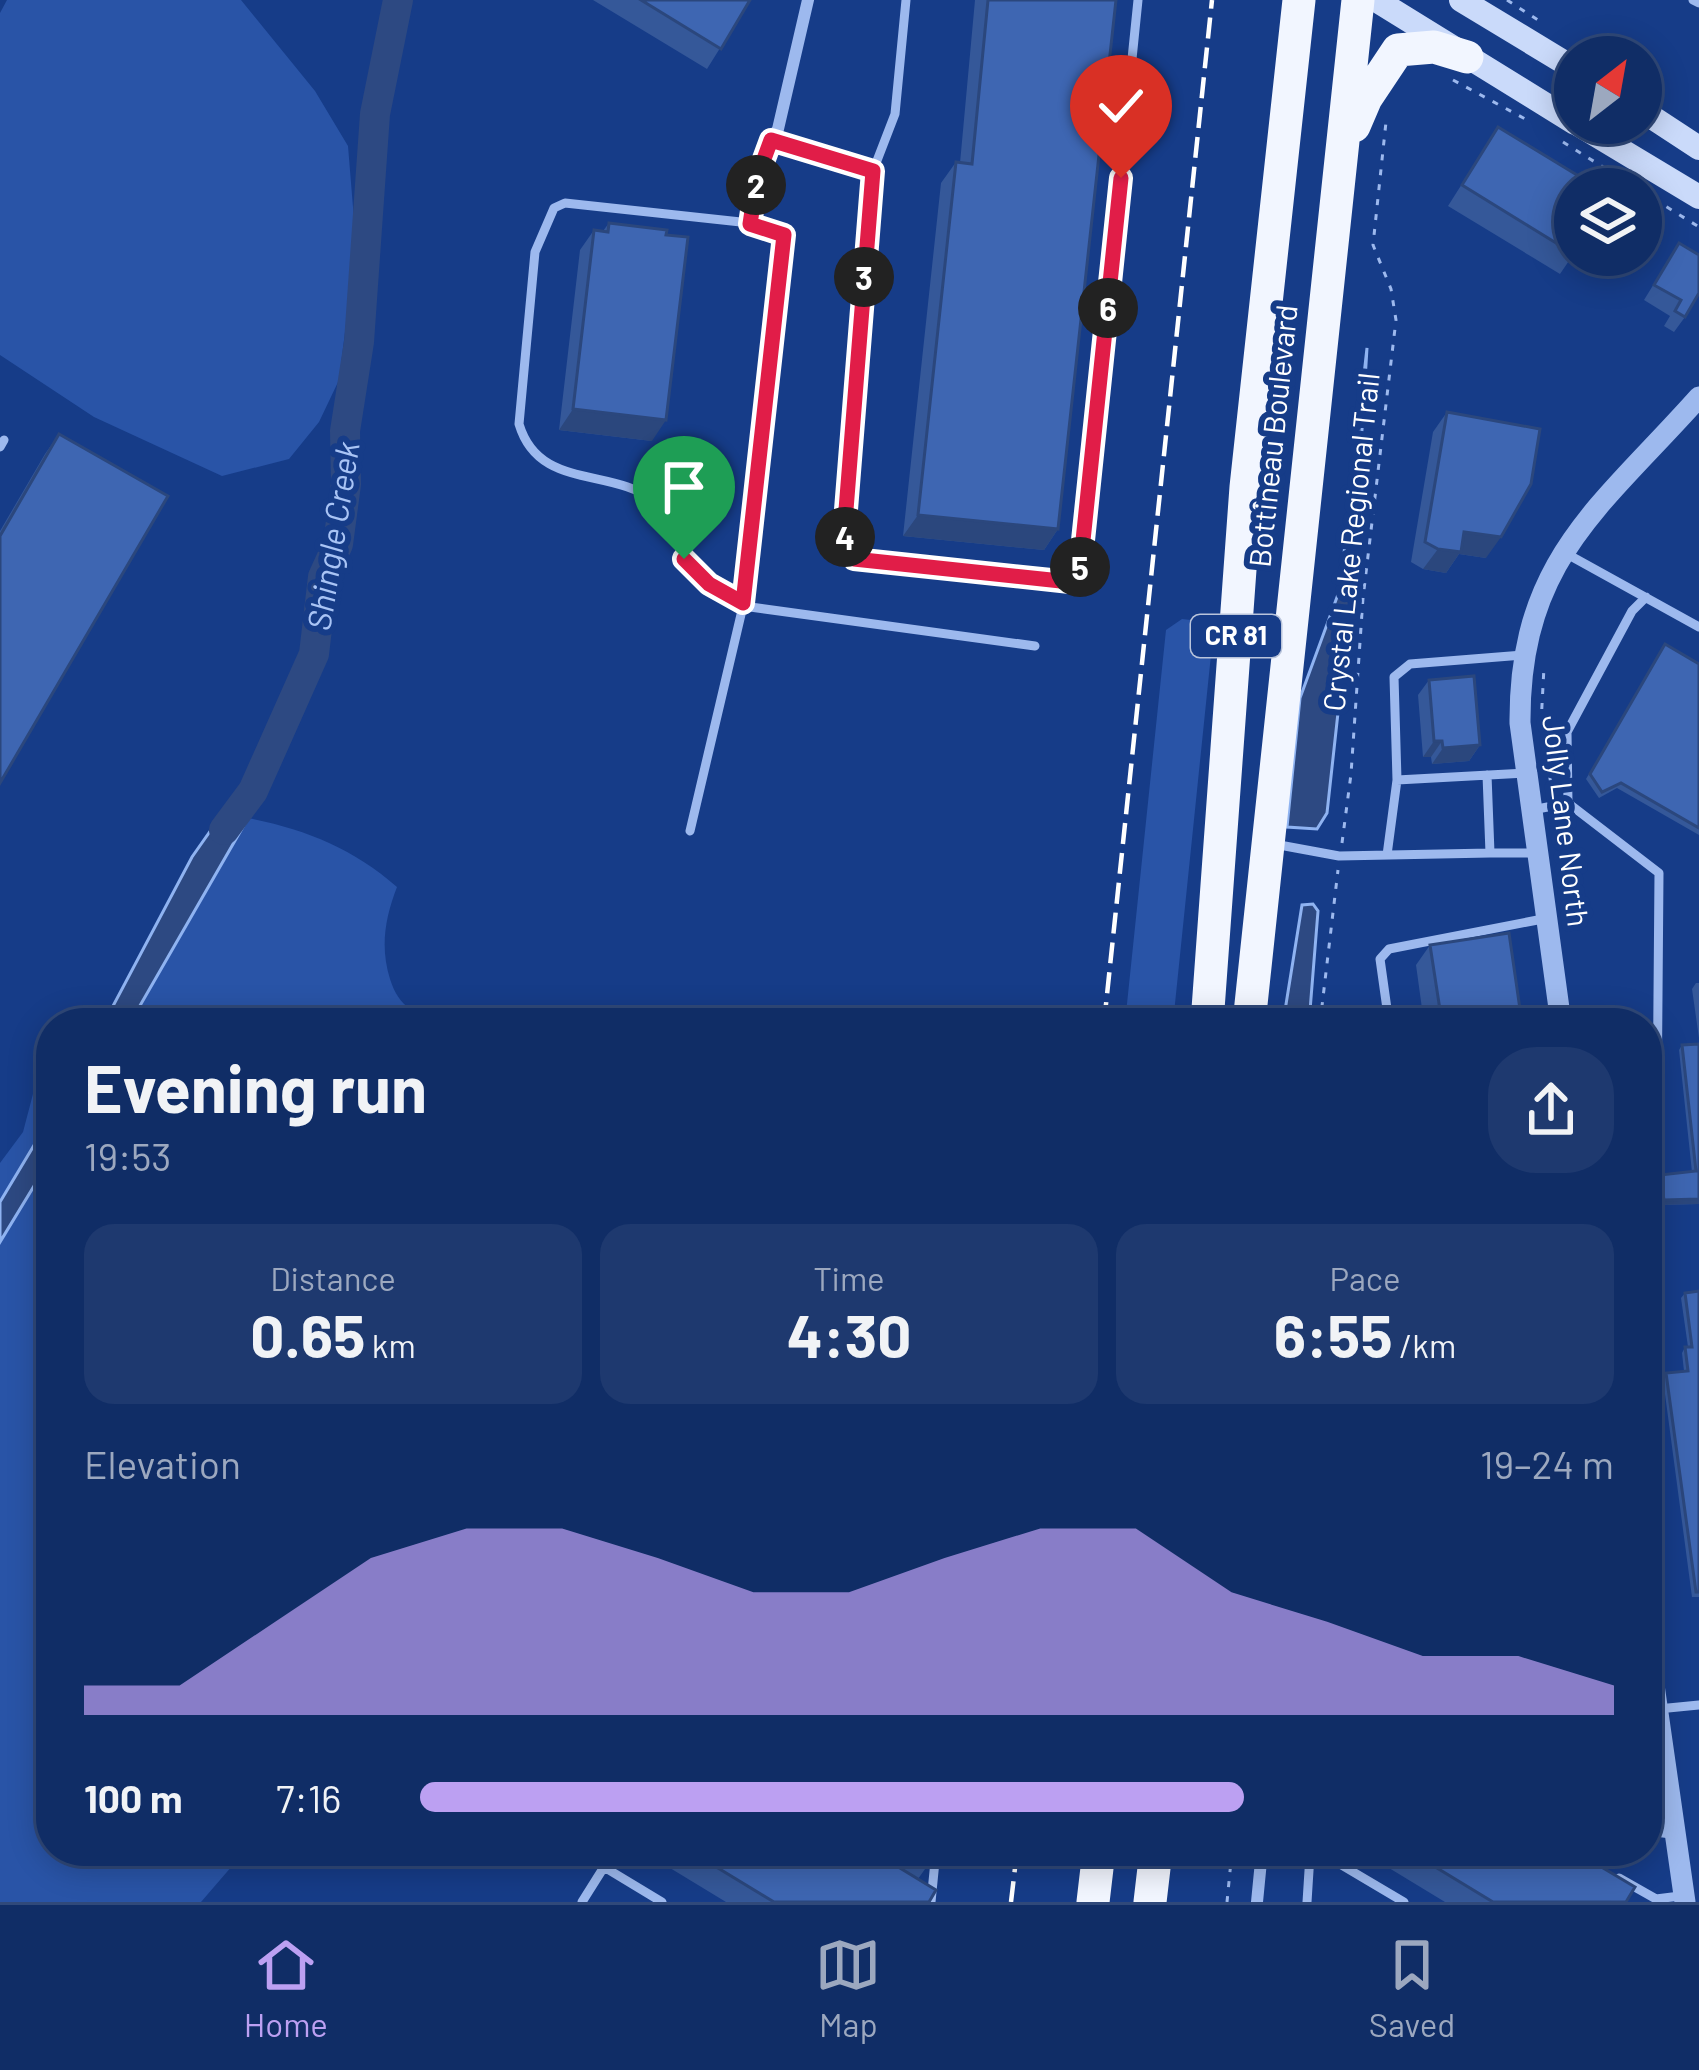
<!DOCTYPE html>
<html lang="en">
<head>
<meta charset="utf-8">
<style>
	body { margin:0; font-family:Barlow,sans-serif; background:#1e396f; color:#f1f3f6; height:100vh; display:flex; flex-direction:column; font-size:45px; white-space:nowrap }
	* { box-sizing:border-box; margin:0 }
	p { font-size:39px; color:#9ca8bf }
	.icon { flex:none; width:66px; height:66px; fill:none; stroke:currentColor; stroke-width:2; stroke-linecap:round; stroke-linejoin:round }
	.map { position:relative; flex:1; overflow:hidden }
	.side { position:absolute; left:36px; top:1008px; width:1626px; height:858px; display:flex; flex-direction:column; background:#102d66; border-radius:48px; box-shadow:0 6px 30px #0003,0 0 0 3px #30497a }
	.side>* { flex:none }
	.needle { width:78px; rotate:31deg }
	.tools { position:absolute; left:1554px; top:36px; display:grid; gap:24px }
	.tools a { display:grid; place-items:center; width:108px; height:108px; border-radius:50%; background:#102d66; box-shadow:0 6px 30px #0003,0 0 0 3px #30497a; font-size:60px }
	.pin { position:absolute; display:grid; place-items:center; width:102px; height:102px; color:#fff; margin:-123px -51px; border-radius:50% 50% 50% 0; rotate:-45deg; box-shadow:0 0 12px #0007 }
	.pin .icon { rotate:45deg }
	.km { position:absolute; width:60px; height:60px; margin:-30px; border-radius:50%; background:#222; color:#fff; font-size:33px; line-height:60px; text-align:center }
	.round { display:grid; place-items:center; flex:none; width:126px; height:126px; border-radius:48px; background:#1e396f }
	.summary { display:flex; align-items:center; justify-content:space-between; height:204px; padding:0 48px }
	h1 { font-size:66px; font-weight:700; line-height:90px }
	.metrics { display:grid; grid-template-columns:repeat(3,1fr); gap:18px; height:204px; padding:12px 48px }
	.metrics div { display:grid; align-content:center; border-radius:30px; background:#1e396f; text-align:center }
	.metrics b { font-size:60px; font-weight:700 }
	.metrics small { font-size:33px; font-weight:400 }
	.metrics p { font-size:33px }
	.chart { height:336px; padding:24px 48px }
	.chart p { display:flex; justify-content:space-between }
	.chart svg { width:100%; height:216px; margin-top:12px; fill:#bca0f2; opacity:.7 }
	ul { padding:0 48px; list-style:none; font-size:39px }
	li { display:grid; grid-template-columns:192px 144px 1fr; align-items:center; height:90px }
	li i { height:30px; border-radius:15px; background:#bca0f2 }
	.menu { display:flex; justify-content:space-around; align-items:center; height:168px; border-top:3px solid #30497a; background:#102d66; font-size:33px; color:#9ca8bf }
	.menu a { display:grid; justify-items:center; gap:6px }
	.menu .active { color:#bca0f2 }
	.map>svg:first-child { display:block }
	.green { fill:#2954a7 }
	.water { fill:#2d4982; stroke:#8fb3f1; stroke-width:3 }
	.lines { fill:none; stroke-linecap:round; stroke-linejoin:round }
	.river { stroke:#2d4982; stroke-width:30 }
	.path { stroke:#9db9ee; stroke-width:3; stroke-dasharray:6 9; stroke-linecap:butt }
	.service { stroke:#9db9ee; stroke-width:9 }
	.minor { stroke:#9db9ee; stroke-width:12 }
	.tertiary { stroke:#9db9ee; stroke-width:21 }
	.secondary { stroke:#cadafa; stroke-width:24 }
	.trunk { stroke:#f2f6ff; stroke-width:33 }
	.rail { stroke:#fff; stroke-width:4.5; stroke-dasharray:21 9; stroke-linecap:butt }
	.wall { fill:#355899 }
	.shaded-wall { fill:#2b477d }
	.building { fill:#3e66b2; stroke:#2b477d; stroke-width:3 }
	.route-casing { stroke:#fff; stroke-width:24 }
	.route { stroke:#e11d48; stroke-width:15 }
	.labels { text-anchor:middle; stroke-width:12; stroke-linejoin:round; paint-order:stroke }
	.shield { fill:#163c88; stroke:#b9c4db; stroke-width:3 }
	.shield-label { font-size:27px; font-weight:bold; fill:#fff }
	.street-label { font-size:30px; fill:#fff; stroke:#163c88 }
	.water-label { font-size:33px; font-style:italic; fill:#a9c4f5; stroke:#163c88 }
</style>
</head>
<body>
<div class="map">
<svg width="1699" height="1902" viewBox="0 0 1699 1902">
	<rect width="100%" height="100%" fill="#163c88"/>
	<path class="green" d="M7,0H241L315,91L348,146L356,244L339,380L319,422L289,459L222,476L94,417L0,355V13Z
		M1182,619L1199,621L1212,645L1173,1023H1125L1166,630Z
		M248,818C304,829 353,848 397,887C385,918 380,947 390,979C413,1054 503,993 527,1023H130Z
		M51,1067V1117L0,1202V1163L23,1132L33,1094Z
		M51,1158V1851H245L201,1902H0V1242Z"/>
	<path class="water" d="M1367,348L1353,576L1327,813L1317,829L1287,827L1300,698L1340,589Z
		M257,793L248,818L130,1023H104L192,857L230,803Z
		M1313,904L1318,911L1309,1023H1283L1302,905Z
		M51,1117V1158L0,1242V1202Z"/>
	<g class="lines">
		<path class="river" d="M224,830L253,791L314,654L323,577L338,544L346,484L345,431L359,342L375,114L398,0"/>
		<path class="path" d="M1507,0L1541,22
			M1453,80L1529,121
			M1563,142L1638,189
			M1641,191L1699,227
			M1541,724L1544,667
			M1544,745L1553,795
			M1342,843L1351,774L1363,598L1396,320L1391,289L1373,245L1386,122
			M1320,1023L1338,870
			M1227,1902L1232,1851"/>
		<path class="service" d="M1693,0L1699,3
			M873,171L895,114L906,0
			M0,447L4,440
			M1567,554L1699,627
			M1646,597L1632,611L1567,732L1568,803L1659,873L1657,1118L1647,1129
			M744,603C722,592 698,581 685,559C673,541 674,517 656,502C611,466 539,491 519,424L535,252L554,208L565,203L750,223L757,178L771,140L873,171L844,535L854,559L1070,582L1080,569L1138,0
			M743,606L1035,646
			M1397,780L1526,773
			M1532,810L1568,803
			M690,831L743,606L785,235L750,223
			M1274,844L1339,856L1490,853L1487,775
			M1490,853H1539
			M1387,855L1397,780L1394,677L1410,664L1523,655
			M1389,1023L1380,959L1389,949L1548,918
			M1647,1219L1656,1277L1647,1279
			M1658,1709L1699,1705
			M1647,1769L1667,1772
			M1647,1831L1671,1834
			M1284,1851L1310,1855L1311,1851
			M1619,1878L1656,1899L1680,1896
			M582,1902L604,1867L662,1902
			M931,1902L936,1851
			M1307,1902L1310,1855L1333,1860L1404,1902"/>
		<path class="minor" d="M771,140L778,129L808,0
			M1257,1902L1262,1851"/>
		<path class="tertiary" d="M1561,1023L1520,723C1519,560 1600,508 1699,397
			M1647,1636L1685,1902"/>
		<path class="secondary" d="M1376,0L1575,123
			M1461,0L1575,69
			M1641,110L1699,148
			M1576,123L1699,197"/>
		<path class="trunk" d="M1354,126L1366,98L1398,50L1434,47L1467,57
			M1207,1023L1246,487L1299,0
			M1249,1023L1358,0
			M1093,1902L1099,1851
			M1150,1902L1156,1851"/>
		<path class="rail" d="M1104,1023L1212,0
			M1011,1902L1017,1851"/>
	</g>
	<path class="wall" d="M593,0H750L707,69Z
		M975,0H1116L1058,529L1044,550L903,536L941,183L956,162L960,163Z
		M1498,127L1575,252L1560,274L1448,206Z
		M609,223L652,441L559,430L580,250L594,230L603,231Z
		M1679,243L1685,317L1674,332L1664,326L1670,316L1644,300Z
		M1447,412L1486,558L1459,554L1446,573L1423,569L1411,562L1433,432Z
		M59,434L0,783V531L45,454Z
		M1665,644L1699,664V835L1617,788L1599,798L1586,779Z
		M1429,680L1480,745L1469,761L1432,764L1431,757H1423L1418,695Z
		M1430,945L1522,1023H1424L1416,965Z
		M1696,983H1699V1038L1692,989Z
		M1699,1044V1204L1660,1205L1656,1180L1660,1175L1692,1172L1679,1050L1682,1045Z
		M1699,1291V1597H1692L1663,1379L1666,1373L1684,1371L1682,1353L1685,1347H1688L1681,1298L1685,1293Z
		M642,1851H814L830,1861L836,1851L937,1852L918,1879L929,1902H726Z
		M1361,1851H1593L1588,1859L1626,1902H1445Z"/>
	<path class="shaded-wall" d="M573,409L666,420L652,441L559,430Z
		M918,515L1058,529L1044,550L903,536Z
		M1464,532L1501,537L1486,558L1459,554L1446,573L1423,569L1438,549Z
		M1434,741H1442L1431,757H1423Z
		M1480,745L1469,761L1432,764L1443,748Z
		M1699,1199V1204L1660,1205L1664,1200Z"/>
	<path class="building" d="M641,0H750L721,49Z
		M988,0H1116L1058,529L918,515L956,162L972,164Z
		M1498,127L1600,189H1575L1574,254L1462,185Z
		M609,223L667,230L666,235L688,237L666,420L573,409L594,230L608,232Z
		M1679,243L1699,255V293L1685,317L1675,311L1681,300L1654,285Z
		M1447,412L1540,429L1531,484L1501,537L1464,532L1461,552L1438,549L1425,542Z
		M59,434L168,496L0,783V536Z
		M1665,644L1699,664V828L1621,783L1602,792L1590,774Z
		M1474,676L1480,745L1443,748L1442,741H1434L1429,680Z
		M1509,933L1522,1023H1442L1430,945Z
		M1699,1044V1199L1664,1200L1660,1175L1696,1171L1682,1045Z
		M1699,1291V1592H1696L1666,1373L1688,1371L1685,1347H1692L1685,1293Z
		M690,1851H814L831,1862L838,1851H872L936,1890L929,1902H774Z
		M916,1851H935L937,1852L931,1860Z
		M1409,1851H1593L1588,1859L1635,1887L1626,1902H1493Z"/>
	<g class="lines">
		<defs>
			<path id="route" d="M684,559L709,584L743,603L784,235L750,224L757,178L771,140L873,171L844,535L854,559L1070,582L1080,569L1121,178"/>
		</defs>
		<use href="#route" class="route-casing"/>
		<use href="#route" class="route"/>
	</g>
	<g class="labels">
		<rect class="shield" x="1191" y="615" width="90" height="42" rx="9"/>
		<g class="shield-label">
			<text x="1236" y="645">CR 81</text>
		</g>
		<g class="street-label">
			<text transform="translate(1274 436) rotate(-84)" y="10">Bottineau Boulevard</text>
			<text transform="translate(1352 542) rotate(-84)" y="10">Crystal Lake Regional Trail</text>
			<text transform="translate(1565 821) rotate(83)" y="10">Jolly Lane North</text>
		</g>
		<g class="water-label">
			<text transform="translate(333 536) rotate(-81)" y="12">Shingle Creek</text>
		</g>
	</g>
</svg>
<div class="tools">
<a><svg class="needle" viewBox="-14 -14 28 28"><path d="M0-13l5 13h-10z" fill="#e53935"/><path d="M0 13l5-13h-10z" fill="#9ca8bf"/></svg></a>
<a><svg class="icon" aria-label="layers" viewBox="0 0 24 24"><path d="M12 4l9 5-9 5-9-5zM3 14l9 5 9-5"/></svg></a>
</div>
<div class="pin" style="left:684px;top:559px;background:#1e9e55"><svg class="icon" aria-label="arrive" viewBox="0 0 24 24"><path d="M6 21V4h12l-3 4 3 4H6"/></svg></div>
<div class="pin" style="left:1121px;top:178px;background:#d93025"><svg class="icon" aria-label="check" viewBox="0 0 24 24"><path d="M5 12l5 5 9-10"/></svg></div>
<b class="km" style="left:756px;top:185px">2</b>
<b class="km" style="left:864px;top:277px">3</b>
<b class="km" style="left:845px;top:537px">4</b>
<b class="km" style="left:1080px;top:567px">5</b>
<b class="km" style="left:1108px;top:308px">6</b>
<section class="side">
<div class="summary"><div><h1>Evening run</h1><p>19:53</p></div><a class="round"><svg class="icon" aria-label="share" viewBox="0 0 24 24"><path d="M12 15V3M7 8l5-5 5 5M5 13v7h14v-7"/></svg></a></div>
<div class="metrics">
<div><p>Distance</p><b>0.65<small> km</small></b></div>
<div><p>Time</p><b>4:30</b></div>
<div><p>Pace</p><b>6:55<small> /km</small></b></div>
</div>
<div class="chart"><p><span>Elevation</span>19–24 m</p>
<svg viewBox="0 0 160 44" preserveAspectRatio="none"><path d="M0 44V38L10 38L20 25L30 12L40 6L50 6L60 12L70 19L80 19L90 12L100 6L110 6L120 19L130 25L140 32L150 32L160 38V44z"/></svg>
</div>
<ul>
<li><b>100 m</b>7:16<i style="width:69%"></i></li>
</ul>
</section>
</div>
<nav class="menu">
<a class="active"><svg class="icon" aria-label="home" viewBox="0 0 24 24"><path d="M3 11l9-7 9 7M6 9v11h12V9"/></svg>Home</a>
<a><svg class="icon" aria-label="map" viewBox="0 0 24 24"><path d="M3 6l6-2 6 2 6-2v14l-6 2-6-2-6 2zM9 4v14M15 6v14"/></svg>Map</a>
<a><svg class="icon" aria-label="saved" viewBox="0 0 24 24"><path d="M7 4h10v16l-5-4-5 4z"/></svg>Saved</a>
</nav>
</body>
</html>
